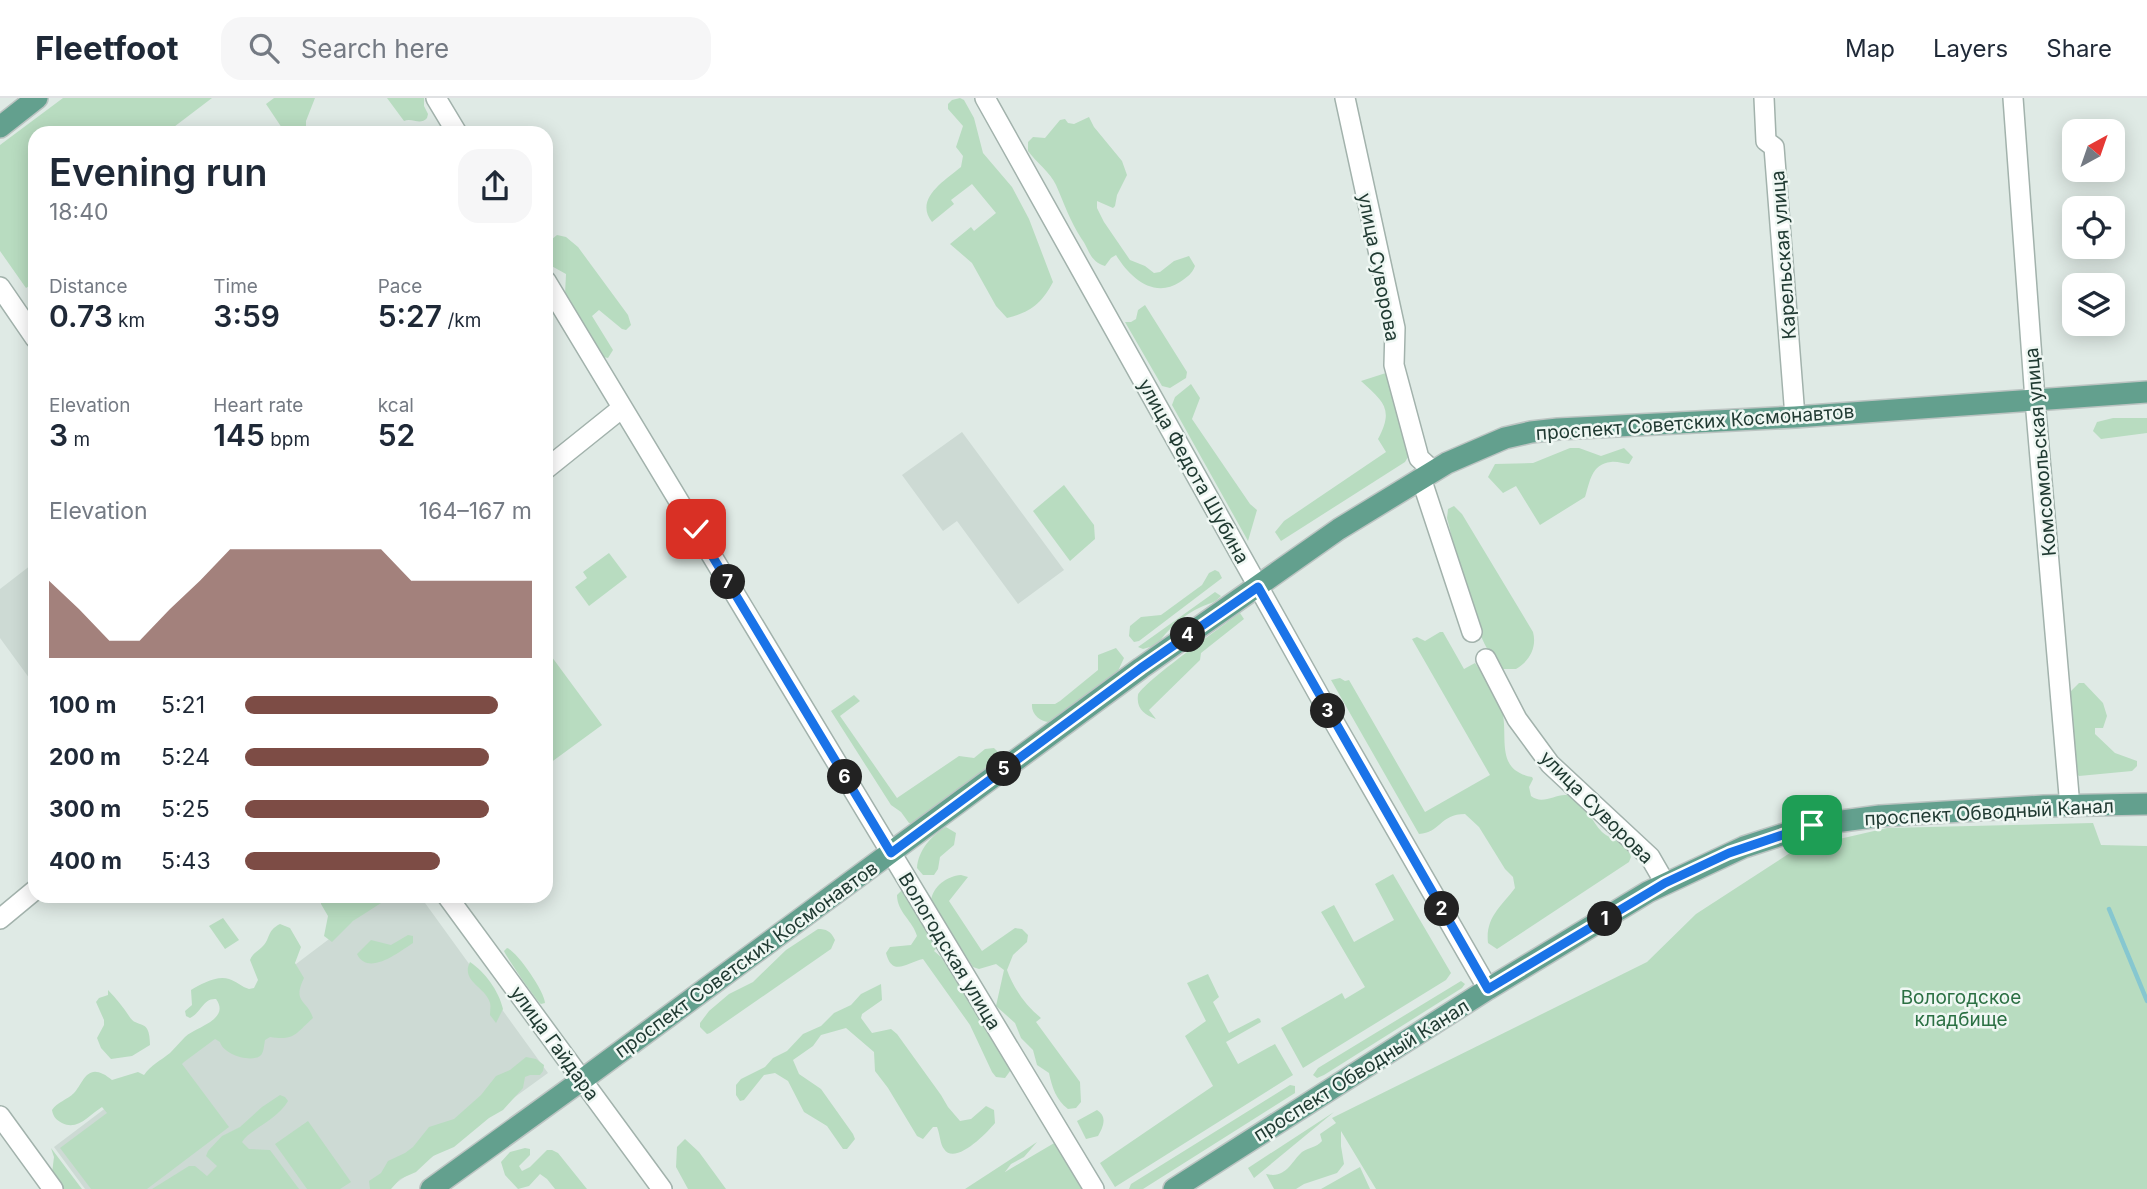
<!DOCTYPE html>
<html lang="en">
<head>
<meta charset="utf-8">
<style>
	body { margin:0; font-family:Inter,sans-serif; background:#f6f6f7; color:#1f2937; height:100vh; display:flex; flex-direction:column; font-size:26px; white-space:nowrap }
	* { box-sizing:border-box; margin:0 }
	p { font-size:23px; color:#747a83 }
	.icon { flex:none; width:38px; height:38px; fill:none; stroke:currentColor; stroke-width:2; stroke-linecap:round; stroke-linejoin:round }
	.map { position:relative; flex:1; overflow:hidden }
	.side { position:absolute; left:28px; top:28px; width:525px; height:777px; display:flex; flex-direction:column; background:#fff; border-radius:21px; box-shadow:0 4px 18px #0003 }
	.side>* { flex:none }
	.needle { width:46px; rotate:40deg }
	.tools { position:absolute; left:2062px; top:21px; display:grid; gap:14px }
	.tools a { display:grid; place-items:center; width:63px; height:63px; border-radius:14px; background:#fff; box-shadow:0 4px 18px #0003; font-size:35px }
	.pin { position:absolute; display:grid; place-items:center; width:60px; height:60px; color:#fff; margin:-30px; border-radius:14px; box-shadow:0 4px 10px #0006 }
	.km { position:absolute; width:35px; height:35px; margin:-18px; border-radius:50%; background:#222; color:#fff; font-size:19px; line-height:35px; text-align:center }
	.round { display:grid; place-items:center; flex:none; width:74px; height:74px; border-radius:21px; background:#f6f6f7 }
	.headline { display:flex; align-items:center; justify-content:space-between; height:119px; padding:0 21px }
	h1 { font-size:38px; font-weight:600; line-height:52px }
	.metrics { display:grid; grid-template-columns:repeat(3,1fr); gap:10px; height:119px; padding:7px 21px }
	.metrics div { display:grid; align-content:center }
	.metrics b { font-size:30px; font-weight:600 }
	.metrics small { font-size:19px; font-weight:400 }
	.metrics p { font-size:19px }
	.chart { height:196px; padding:14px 21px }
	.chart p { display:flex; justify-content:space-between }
	.chart svg { width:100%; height:126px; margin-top:7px; fill:#7d4c45; opacity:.7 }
	ul { padding:0 21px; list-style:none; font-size:23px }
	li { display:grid; grid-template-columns:112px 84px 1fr; align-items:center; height:52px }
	li i { height:18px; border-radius:9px; background:#7d4c45 }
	header { display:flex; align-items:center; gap:42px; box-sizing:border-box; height:98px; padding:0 35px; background:#fff; border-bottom:2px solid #e0e1e3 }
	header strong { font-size:33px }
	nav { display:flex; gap:38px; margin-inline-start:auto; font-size:24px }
	.search { width:490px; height:63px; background:#f6f6f7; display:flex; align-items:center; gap:18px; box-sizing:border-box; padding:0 24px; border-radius:21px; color:#747a83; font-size:26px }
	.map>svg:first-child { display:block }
	.built { fill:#cddad4 }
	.green { fill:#b8dcc0 }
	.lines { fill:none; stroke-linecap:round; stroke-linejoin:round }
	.stream { stroke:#86c7d0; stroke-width:4.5 }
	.minor-casing { stroke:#a2b2ac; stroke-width:22 }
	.major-casing { stroke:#bcc4c2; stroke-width:24 }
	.minor { stroke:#fff; stroke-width:19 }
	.major { stroke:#63a08e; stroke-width:21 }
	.route-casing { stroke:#fff; stroke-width:14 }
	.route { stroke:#1a73e8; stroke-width:9 }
	.labels { text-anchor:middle; stroke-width:5; stroke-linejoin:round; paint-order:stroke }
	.street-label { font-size:19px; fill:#203a32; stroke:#eff7f3 }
	.park-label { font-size:19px; fill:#2b7043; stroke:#eff7f3 }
</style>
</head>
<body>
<header>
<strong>Fleetfoot</strong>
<div class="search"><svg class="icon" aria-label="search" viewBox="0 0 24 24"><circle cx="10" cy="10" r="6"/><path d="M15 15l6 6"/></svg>Search here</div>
<nav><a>Map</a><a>Layers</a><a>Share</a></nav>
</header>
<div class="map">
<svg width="2147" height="1091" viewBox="0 0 2147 1091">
	<rect width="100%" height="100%" fill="#dfeae5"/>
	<path class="built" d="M962,334L1064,472L1018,506L957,423L943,433L902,377Z
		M35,464V588L0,540V491Z
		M386,798H420L548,975L388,1091H85L54,1049Z"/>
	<path class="green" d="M63,0H212L166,35H35V184L26,190L0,153V47Z
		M274,0H315L306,23V35L284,33L266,6Z
		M387,0H424V8L428,16L427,20C420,28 412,19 404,23Z
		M960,0L964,2L974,20L983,55L1012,89L1029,121L1053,184C1042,205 1031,214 1007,220L996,208L972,165L950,146L971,129L974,133L996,115L972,86L951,102L954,106L932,124C914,101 944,83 961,69L963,58L956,49L963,28L948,11V6L952,2Z
		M1089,19L1094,29L1122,63L1127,77L1117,97L1115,108L1113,110L1097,103V110L1104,124L1130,162L1145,168L1154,175L1160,174L1174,163L1189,158L1195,168C1192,176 1187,179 1180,184C1154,201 1130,180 1116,157L1111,160L1105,168C1089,163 1090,152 1081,140C1070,123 1064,105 1056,87C1050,74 1036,64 1028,53V44L1033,39L1045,40L1060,22L1065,21L1068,25L1074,26Z
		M557,137L566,139L578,149L628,217L631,227L626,232L622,231L599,212L592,218L613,252L608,260L603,259L565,196L566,176L546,165V146Z
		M1145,207L1187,274L1186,280L1170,290L1162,288L1125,224H1131L1136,221L1138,212Z
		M1389,274L1411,354L1405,364L1281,443L1275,434L1284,423L1386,354L1378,341C1394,311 1384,304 1361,283Z
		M1191,286L1200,300L1192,321L1250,406L1257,412L1248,443L1172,307L1175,299Z
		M2113,320H2147V335L2101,341L2093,333L2097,324Z
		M1570,350H1579L1601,358L1624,350L1633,359L1629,366C1623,366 1617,363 1611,364C1591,366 1590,384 1585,399L1540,427L1516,388L1503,395L1488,379L1495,366L1533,365Z
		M1064,387L1094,427L1095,441L1070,463L1033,413Z
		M1454,408L1462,416L1533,534C1537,549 1530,563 1516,571H1500C1469,530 1460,469 1447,420L1448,411Z
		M609,455L627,479L589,508L575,489L587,480L583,474Z
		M1215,472L1219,474L1222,480L1139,543L1134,544L1129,538L1130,528L1141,519L1161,517L1202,487L1209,475Z
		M1215,494L1221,498C1214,506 1209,505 1201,509C1183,517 1167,532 1157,547L1143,551L1138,549Z
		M1240,515L1244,521L1201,555L1200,562L1149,612L1156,621C1145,617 1136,611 1138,597C1141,586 1225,526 1240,515Z
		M1440,534H1443L1464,571L1475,565C1484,578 1498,596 1502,612C1509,639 1494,672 1532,679L1533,681L1529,689L1531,698C1545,709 1559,691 1573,699C1587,707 1592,724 1602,734C1612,743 1627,744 1631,759L1629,764L1497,851L1488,845C1485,819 1502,808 1515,790L1513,779L1505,771L1479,729L1465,716C1440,716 1440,735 1419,736L1331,582L1340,580L1345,583L1349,582L1425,714L1490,677L1412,541L1417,539L1425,543Z
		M1116,550L1124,560L1118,573L1050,624C1040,624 1031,616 1032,606H1055L1060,603L1098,572V557Z
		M546,551L602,627L546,668Z
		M2079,585H2084L2103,605L2107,618L2103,630H2095V636L2115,655L2137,663V668L2132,673L2079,678L2075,674L2069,595Z
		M854,597L860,603L840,618L897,700L959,658L974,660L985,651L994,650L1001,657L999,663L914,726L909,725L901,714L891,707L831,613Z
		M2093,725L2101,747L2147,748V1091H1376L1341,1033V1048L1344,1066L1337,1075L1304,1086L1296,1091H1274L1266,1076C1286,1081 1291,1064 1302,1054C1309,1049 1316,1050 1322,1043L1320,1036L1336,1025L1332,1020L1647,864L1696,816L1796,751L1887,730Z
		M946,729L956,735L954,747L940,759L938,771L934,777H923L917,770C918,752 932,737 946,729Z
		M1393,776L1451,875L1446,882L1303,970L1281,930L1342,895L1345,901L1365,889L1321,814L1334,807L1354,844L1394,822L1375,786Z
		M961,777L968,779L949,803L982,853L1015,830L1022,831L1028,837L1027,844L1013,857L1007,872C1014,891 1025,907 1041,920L1036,924L1080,984L1081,1004L1076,1010L1068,1011C1056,1002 1052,989 1049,975L1037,967L1033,952L1021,940L1015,925L996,908L1004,872L996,866L979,871L973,869L931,803C933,788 947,778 961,777Z
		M902,792H906L940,846L934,853L941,859L1013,969L1005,980L996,979L992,974L970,927L923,861C908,864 892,880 886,855L890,849L911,847L917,838C913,823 897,814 897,797Z
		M321,798H392L353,823L332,844L324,838L328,818L321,806Z
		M223,820L239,842L225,851L209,828Z
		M280,826L290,830L301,849L295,865L304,880C292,905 307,901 313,920C296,935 295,943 270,939L265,942C264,947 264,955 260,958C250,965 223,956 220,944L215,941L184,964L182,966L229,1029L147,1091H91L60,1050L107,1015L102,1009C89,1017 78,1033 62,1025C56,1022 53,1018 52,1012C57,1004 67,1002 74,995C82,987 86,967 103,976C106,977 109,980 112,982L138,974L144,977C151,967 160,963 170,955C175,950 180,944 185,939C195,929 231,922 216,901C203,900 201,915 190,920L186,918L185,913L192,907L191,892C201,886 217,877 229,881C236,883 242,889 249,891L254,890L258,882L250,862C253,855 257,854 262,849C271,841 266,833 280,826Z
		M818,831C826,831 831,833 835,842L831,851L710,935L707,936L700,929V925L709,913L729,896L753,884L786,852Z
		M408,837L413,838V845C399,854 368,879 357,856L371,842L391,847Z
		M507,850C517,853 545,894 545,905L541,906C535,901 507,860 504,853Z
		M470,864C485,874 499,893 503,911L496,925L490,917C490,913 491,908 490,905C486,889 460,883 470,864Z
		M1208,876L1219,899L1213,904L1229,935L1258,920L1260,921L1261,924L1226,944L1238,966L1275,946L1293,977L1115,1089L1100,1065L1213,988L1185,938L1206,923L1187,885Z
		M1461,883L1465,886L1462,890L1324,977L1317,980L1313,977L1318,970Z
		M881,886L882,902L862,916L861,920L872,935L891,931L897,936L941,997L948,1009L960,1023L971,1021L986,1008L994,1012L995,1025C987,1035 955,1068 944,1051C940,1046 940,1036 937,1029H933L923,1041L917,1038L888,990L875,973L874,954L846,930L821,937L813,948L793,962L799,976L821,991L853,1036L855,1041L847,1051H843L827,1028L804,1014L788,983L775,975L764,977L744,1002L740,1003L736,997V987L741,981L765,969L773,960L787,953L803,936L821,928L834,915L851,907L861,896Z
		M108,892C116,900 123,909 129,918C137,932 150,918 150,947L132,958L111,961L101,950L97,940L104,927V922L96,904L99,900L108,897Z
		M526,959L536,961L544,967L543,973L540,977H530L525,979L523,990L503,1012L489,1020L454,1049L433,1058L416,1074L400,1081L391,1091H370L369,1083L381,1075L388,1063L405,1055L413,1049L429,1029L454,1021L481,997L496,978L510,972Z
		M1290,987L1295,988V995L1143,1091H1129L1131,1086Z
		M280,997L285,999L288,1003C277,1022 249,1032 242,1044L249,1051L270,1052L299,1091H152L189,1068H195L207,1078L217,1068L206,1058L208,1053L222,1038L240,1029L262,1009Z
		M1097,1012C1108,1019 1103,1029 1098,1038L1086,1041L1077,1023Z
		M1334,1014L1254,1080L1248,1070Z
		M308,1023L351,1084L340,1091H307L275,1046Z
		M685,1041L699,1054L726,1091H688L676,1069L677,1049Z
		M1037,1044L1024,1059L1011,1066L1005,1074L1056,1044L1083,1091H965Z
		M51,1050L82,1091H63L52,1075L54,1059Z
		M525,1050L530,1051V1057L519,1068L522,1073L530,1069L547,1052H552L558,1055L587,1091H555L547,1081L540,1076L529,1088L518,1091L505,1077L501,1064L510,1054Z
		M1360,1069L1370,1091H1321Z"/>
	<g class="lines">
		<path class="stream" d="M2109,811L2147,903"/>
		<defs>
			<path id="minor" d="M436,0L457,35
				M985,0L1330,617L1488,891
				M1345,0L1395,230L1394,267L1419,360L1433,373
				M1764,0L1766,43L1774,49L1795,319
				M2013,0L2035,302L2070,709
				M546,183L1094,1091
				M0,189L35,240
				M546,371L622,310
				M1421,380L1472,534
				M1486,561L1517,621L1550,666L1650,759L1665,785
				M447,798L662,1091
				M0,821L35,792
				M0,1018L53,1091"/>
			<path id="major" d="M0,29L37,0
				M431,1091L582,982L1141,570L1339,431L1447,365L1505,340L1531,334L1558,331L1795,319L2147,294
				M1174,1091L1488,891L1648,794L1744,749L1812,727L1880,718L2044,708L2147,706"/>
		</defs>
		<use href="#minor" class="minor-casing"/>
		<use href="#major" class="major-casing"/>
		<use href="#minor" class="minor"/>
		<use href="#major" class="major"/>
	</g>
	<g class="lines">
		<defs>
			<path id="route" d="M696,431L891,755L1141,570L1258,489L1488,891L1665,785L1729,755L1812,727"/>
		</defs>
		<use href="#route" class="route-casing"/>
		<use href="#route" class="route"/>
	</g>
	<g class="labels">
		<g class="street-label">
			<text transform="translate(1783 157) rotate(-94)" y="7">Карельская улица</text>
			<text transform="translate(1379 169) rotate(79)" y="7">улица Суворова</text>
			<text transform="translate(1695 324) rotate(-4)" y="7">проспект Советских Космонавтов</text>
			<text transform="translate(2040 354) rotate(-95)" y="7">Комсомольская улица</text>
			<text transform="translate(1194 373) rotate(61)" y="7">улица Федота Шубина</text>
			<text transform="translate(1597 709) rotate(45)" y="7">улица Суворова</text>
			<text transform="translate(1989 714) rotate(-3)" y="7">проспект Обводный Канал</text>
			<text transform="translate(950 853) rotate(59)" y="7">Вологодская улица</text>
			<text transform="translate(746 861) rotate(-36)" y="7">проспект Советских Космонавтов</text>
			<text transform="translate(555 945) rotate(54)" y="7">улица Гайдара</text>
			<text transform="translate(1361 972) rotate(-32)" y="7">проспект Обводный Канал</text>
		</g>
		<g class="park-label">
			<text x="1961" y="906">Вологодское<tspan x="1961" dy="22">кладбище</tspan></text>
		</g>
	</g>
</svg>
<div class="tools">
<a><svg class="needle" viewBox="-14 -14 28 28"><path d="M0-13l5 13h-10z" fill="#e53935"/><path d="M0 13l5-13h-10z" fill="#747a83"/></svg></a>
<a><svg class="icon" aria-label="locate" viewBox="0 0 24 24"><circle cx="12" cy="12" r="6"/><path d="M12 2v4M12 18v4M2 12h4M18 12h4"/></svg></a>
<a><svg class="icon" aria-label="layers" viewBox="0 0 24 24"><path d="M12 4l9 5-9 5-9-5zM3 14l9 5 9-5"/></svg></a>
</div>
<div class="pin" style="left:1812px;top:727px;background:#1e9e55"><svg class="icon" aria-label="arrive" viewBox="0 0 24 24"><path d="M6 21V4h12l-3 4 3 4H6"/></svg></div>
<div class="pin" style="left:696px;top:431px;background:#d93025"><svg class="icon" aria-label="check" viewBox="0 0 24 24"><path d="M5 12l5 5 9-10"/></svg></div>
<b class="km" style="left:1605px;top:821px">1</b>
<b class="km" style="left:1442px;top:811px">2</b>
<b class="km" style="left:1328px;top:613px">3</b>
<b class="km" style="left:1188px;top:537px">4</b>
<b class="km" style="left:1004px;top:671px">5</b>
<b class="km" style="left:845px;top:679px">6</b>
<b class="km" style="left:728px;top:484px">7</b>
<section class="side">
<div class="headline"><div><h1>Evening run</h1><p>18:40</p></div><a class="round"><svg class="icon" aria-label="share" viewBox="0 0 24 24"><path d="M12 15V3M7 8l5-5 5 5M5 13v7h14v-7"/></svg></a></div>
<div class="metrics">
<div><p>Distance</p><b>0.73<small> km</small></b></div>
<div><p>Time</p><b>3:59</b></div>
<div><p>Pace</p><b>5:27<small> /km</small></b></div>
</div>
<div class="metrics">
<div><p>Elevation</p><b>3<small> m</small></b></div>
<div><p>Heart rate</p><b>145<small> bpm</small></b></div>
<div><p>kcal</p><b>52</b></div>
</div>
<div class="chart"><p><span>Elevation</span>164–167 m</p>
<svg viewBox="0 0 160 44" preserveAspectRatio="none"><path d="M0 44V17L10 27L20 38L30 38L40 27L50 17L60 6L70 6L80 6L90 6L100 6L110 6L120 17L130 17L140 17L150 17L160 17V44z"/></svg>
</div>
<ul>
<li><b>100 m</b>5:21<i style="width:88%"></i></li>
<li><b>200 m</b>5:24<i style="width:85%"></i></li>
<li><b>300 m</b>5:25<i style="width:85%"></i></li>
<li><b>400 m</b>5:43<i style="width:68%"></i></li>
</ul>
</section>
</div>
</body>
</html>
